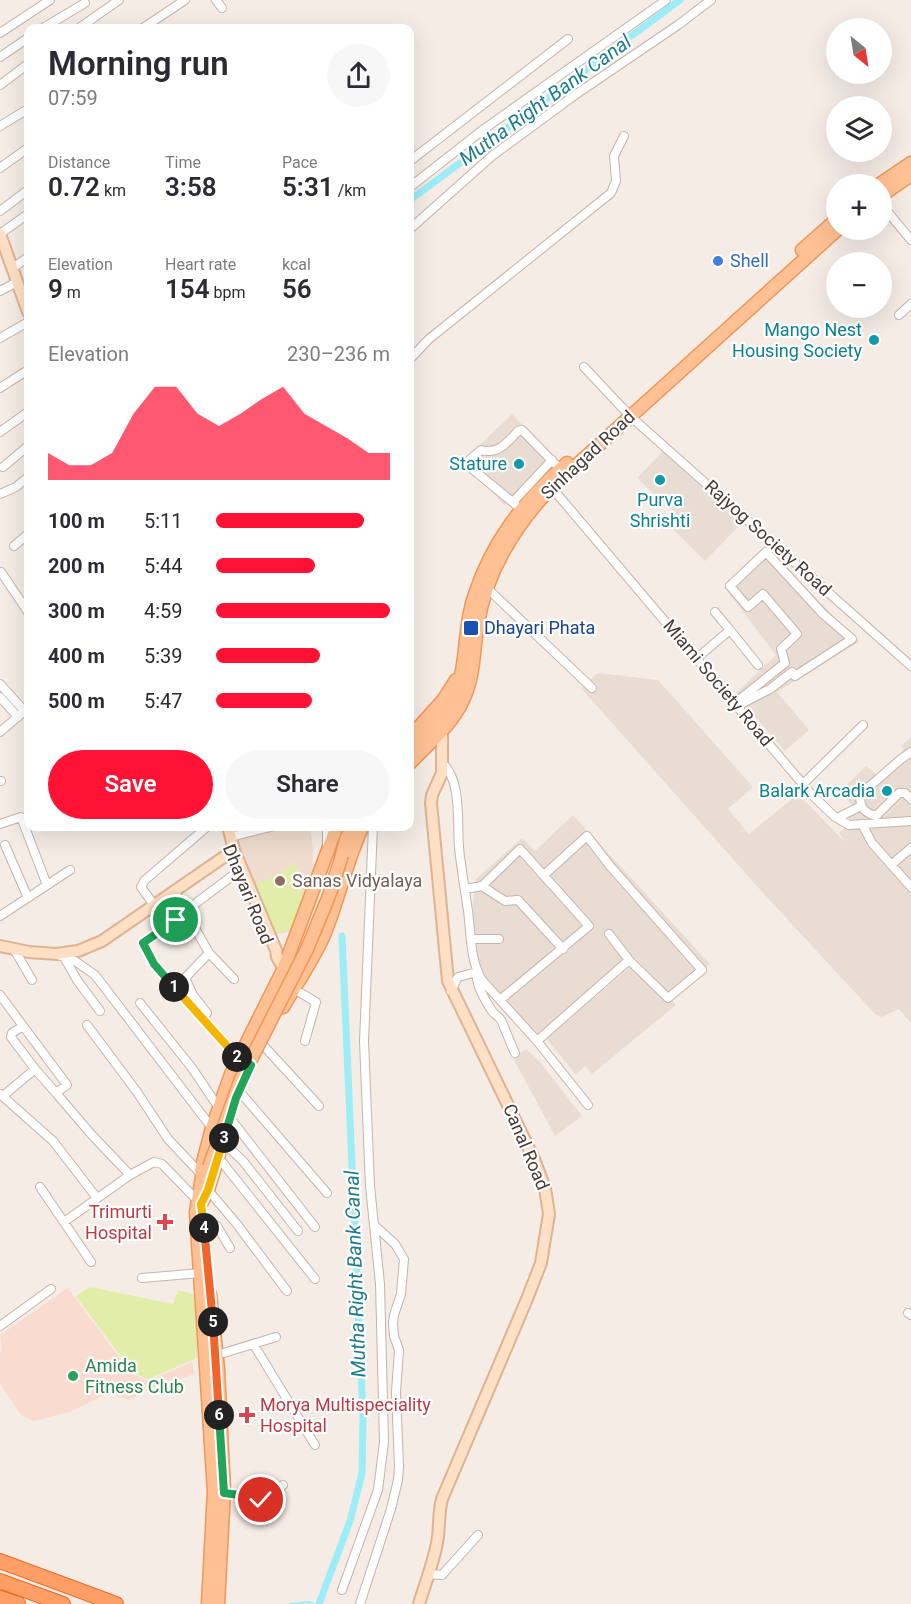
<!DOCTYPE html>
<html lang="en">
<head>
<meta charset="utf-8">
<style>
	body { margin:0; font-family:Roboto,sans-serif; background:#f7f7f7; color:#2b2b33; height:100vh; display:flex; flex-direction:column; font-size:22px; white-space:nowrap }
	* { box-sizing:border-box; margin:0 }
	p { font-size:20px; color:#7c7c81 }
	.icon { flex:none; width:33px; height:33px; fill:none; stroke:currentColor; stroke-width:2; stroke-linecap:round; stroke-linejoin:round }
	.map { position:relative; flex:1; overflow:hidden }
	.panel { position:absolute; left:24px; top:24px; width:390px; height:807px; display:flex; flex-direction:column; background:#fff; border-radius:12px; box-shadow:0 6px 24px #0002 }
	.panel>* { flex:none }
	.needle { width:39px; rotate:150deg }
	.buttons { position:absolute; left:826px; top:18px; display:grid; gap:12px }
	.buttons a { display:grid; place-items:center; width:66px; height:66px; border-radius:50%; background:#fff; box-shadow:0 6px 24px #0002; font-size:30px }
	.pin { position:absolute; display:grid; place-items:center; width:51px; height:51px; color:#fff; margin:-26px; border:3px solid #fff; border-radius:50%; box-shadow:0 2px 6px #0007 }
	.km { position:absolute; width:30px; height:30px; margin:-15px; border-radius:50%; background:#222; color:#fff; font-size:16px; line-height:30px; text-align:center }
	.round { display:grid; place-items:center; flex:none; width:63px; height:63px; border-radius:32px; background:#f7f7f7 }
	.head { display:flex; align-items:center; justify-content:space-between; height:102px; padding:0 24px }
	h1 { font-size:33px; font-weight:600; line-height:45px }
	.stats { display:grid; grid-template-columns:repeat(3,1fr); gap:9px; height:102px; padding:6px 24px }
	.stats div { display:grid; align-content:center }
	.stats b { font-size:26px; font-weight:600 }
	.stats small { font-size:16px; font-weight:400 }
	.stats p { font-size:16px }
	.chart { height:168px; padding:12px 24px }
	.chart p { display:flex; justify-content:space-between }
	.chart svg { width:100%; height:108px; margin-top:6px; fill:#ff1234; opacity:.7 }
	.action { display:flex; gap:12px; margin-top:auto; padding:12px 24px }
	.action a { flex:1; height:69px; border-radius:36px; background:#ff1234; color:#fff; font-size:24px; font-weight:600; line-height:69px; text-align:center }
	.action a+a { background:#f7f7f7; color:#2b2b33 }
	ul { padding:0 24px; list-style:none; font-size:20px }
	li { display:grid; grid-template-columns:96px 72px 1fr; align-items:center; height:45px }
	li i { height:15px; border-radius:8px; background:#ff1234 }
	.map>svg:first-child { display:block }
	.residential { fill:#e9dcd3 }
	.commercial { fill:#f9dbcf }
	.education { fill:#efdcce }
	.green { fill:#e3edaa }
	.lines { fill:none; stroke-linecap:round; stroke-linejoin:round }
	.stream { stroke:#9cedf8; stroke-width:2 }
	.canal { stroke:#9cedf8; stroke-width:7 }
	.street-casing { stroke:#c4b4aa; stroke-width:10 }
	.secondary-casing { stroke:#ddb393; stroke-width:14 }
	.primary-casing { stroke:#f09658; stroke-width:15 }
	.highway-casing { stroke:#ee6a27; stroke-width:16 }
	.street { stroke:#fff; stroke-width:8 }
	.secondary { stroke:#ffe0c5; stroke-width:10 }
	.primary { stroke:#ffc194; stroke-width:12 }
	.highway { stroke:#ff9f66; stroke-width:14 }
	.primary-bridge-casing { stroke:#f09658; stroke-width:15; stroke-linecap:butt }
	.primary-bridge { stroke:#ffc194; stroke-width:12 }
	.split-1-casing { stroke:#fff; stroke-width:12 }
	.split-2-casing { stroke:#fff; stroke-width:12 }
	.split-3-casing { stroke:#fff; stroke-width:12 }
	.split-4-casing { stroke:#fff; stroke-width:12 }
	.split-5-casing { stroke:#fff; stroke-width:12 }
	.split-6-casing { stroke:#fff; stroke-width:12 }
	.split-7-casing { stroke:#fff; stroke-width:12 }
	.split-8-casing { stroke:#fff; stroke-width:12 }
	.split-1 { stroke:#22a559; stroke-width:8 }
	.split-2 { stroke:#f5b400; stroke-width:8 }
	.split-3 { stroke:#22a559; stroke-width:8 }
	.split-4 { stroke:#f5b400; stroke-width:8 }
	.split-5 { stroke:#f0652b; stroke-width:8 }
	.split-6 { stroke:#f0652b; stroke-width:8 }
	.split-7 { stroke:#22a559; stroke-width:8 }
	.split-8 { stroke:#f5b400; stroke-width:8 }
	.shop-dot { fill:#3f7fe0; stroke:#fff; stroke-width:2 }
	.culture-dot { fill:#0f9aa8; stroke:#fff; stroke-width:2 }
	.transit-dot { fill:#1a4fb4; stroke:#fff; stroke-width:2 }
	.education-dot { fill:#8d6e63; stroke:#fff; stroke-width:2 }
	.health-dot { fill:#e0444e; stroke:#fff; stroke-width:2 }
	.leisure-dot { fill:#2e9e5b; stroke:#fff; stroke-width:2 }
	.labels { text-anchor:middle; stroke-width:4.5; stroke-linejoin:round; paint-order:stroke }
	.shop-label { font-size:18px; fill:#366cbe; stroke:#fff; text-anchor:start }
	.culture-label { font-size:18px; fill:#0d838f; stroke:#fff; text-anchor:end }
	.street-label { font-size:18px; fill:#483b34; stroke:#fff }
	.transit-label { font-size:18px; fill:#164399; stroke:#fff; text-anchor:start }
	.education-label { font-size:18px; fill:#785e54; stroke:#fff; text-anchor:start }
	.health-label { font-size:18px; fill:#be3a42; stroke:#fff; text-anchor:end }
	.leisure-label { font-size:18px; fill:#27864d; stroke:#fff; text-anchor:start }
	.water-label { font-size:20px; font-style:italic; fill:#1d7d8c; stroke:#fff }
</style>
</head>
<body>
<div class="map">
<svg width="911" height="1604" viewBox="0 0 911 1604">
	<rect width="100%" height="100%" fill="#f5ece6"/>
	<path class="residential" d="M512,414L554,458L504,505L463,461Z
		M663,451L741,524L705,561L669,525L677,515L637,478Z
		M765,546L859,642L777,692L809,730L785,751L735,694L776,655L724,587Z
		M598,673L658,680L753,787L728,809L749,834L798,794L846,843L839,833L853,822L843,812L854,806L839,793L866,766L878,776L904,749L901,746L911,737V1023L899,1009L882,1017L875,1014L764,894L581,688Z
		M573,815L710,964L671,997L636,958L538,1043L481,975L475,958L473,902L476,879L522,838L535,851Z
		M637,961L676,1005L592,1074L585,1066L576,1075L547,1039Z
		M526,1049L540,1062L582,1116L555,1136L513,1058Z"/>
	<path class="commercial" d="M68,1288L131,1374L148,1381L192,1362L194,1374L142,1392L129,1400L109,1393L70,1412L34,1421L21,1415L0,1383V1352L2,1350L0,1335Z"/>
	<path class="education" d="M278,827H310L313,850L312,878L294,929L285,933L272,934L250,884L236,838Z"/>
	<path class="green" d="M295,863L303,895L293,927L284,932H274L252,884L267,880Z
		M90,1287L173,1304L178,1290L197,1295V1358L148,1379L133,1373L76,1296Z"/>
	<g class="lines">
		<path class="stream" d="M290,1604L309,1602L313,1604"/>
		<path class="canal" d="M410,200L680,0
			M319,1604L350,1521L362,1473L363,1418L342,936"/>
		<defs>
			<path id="street" d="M216,0L222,8
				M43,28L85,3
				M79,28L119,0
				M143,28L185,0
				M0,33L50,0
				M0,57L28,38
				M0,85L28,64
				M0,126L28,109
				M410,161L568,39
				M0,168L28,148
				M410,187L484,129L666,0
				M882,205L911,240
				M0,211L28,190
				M410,229L492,156L575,95L678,25L711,0
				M0,234L28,214
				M13,268L28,257
				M0,291L17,282
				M899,315L911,304
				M0,338L28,322
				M410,359L429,339L611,193L616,181L614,156L624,136
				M584,367L630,416L911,666
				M0,388L28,370
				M0,432L28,412
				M3,467L28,446
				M552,488L812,795L835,817L849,825L911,821
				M0,494L16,487L28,477
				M513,502L552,460
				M521,509L471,468L468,461L481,450C498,455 508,442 518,431L522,430L560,469
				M14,546L28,534
				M1,572L28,612
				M487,588L592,688
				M715,612L730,630
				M697,658L730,630L758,665
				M0,684L28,715
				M0,697L18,717
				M735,703L785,663L781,649L797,634L763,594L748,607L730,586L766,552L823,614L852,639L795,676L792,672L770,689L737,706
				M0,732L27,709
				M911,752L901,759L862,793C857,805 864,813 876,816L899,793H905L911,799
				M442,763C462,779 457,824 459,847C461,868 465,890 468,911C471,934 470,958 481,979L537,1041L588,1105
				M0,781H1
				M803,784L863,725
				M837,818L861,806
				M0,824L21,817L47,885
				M862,824L872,843L911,887
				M230,837L274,826
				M5,845L28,898
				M327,845V826
				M891,865L911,848
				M236,873L143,943L154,964L240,1059
				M482,886L505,901L518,900L563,949
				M465,889L482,886L520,849L589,926L500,1000
				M174,891L209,953L234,979
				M154,905L141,887L145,880L208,826
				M0,916L70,870
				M609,934L629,960
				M471,939H499
				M14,949L32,980
				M58,955L75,961L95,975L212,1128
				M64,957L77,980L100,1011
				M294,989L316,1002L305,1041
				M451,991L458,977L477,972C475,983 486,1002 492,1011C495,1015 500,1017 502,1022C506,1032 510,1042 515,1053
				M0,995L67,1085L56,1093L91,1134L130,1175
				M140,1003L192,1068L219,1108
				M202,1019L207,1013L193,995L185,978L209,953
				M87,1025L137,1092L168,1139L200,1173
				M23,1026L12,1033L11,1037L35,1069L56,1093
				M537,1041L629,960L668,998L702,970L610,866L587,836L544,875
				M262,1044L319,1106
				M239,1091L327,1193
				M0,1094L53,1141L97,1198
				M3,1096L35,1069
				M230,1118L315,1227
				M223,1142L243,1161L298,1231
				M218,1157L315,1279
				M40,1187L91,1262
				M208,1190L236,1223L287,1291
				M203,1218L217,1226L230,1248
				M64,1222L130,1175L154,1162L162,1164L194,1197
				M142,1278L201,1273
				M908,1313L911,1315
				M0,1326L51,1289
				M254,1345L315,1445
				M217,1355L276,1337
				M224,1493L240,1495L256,1501L270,1496L283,1485
				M428,1574L442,1575L478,1535
				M342,1590L378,1490L384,1442L380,1284L370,1186L364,1041L373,826
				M360,1604L391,1509L398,1480L399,1466L396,1392L399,1350L394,1336L393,1323L394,1315L401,1294L404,1259L395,1244L374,1225"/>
			<path id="secondary" d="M0,234L28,312
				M228,826L234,850L276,950L277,957L286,973
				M0,946L29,952L57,954L78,951L102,941L234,850
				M419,1604C425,1584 433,1564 437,1543C440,1528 438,1514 442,1499L527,1299L541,1263L549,1214L545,1188L534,1159L448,981L431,803L432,795L442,773V731"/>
			<path id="primary" d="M880,184L911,163
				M882,195L911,175
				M802,250L837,219
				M410,737L444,699L456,680
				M415,745C429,731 448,715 455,696C468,664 463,629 474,597C492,541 524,501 567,463
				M410,763C429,743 452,725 463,700C475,675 473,649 478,623C486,573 514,527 549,490L837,230
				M342,855L346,839L353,826
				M283,1007C297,983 313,960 324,935C339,899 346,861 363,826
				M204,1165L196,1212L214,1491L208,1604
				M201,1170L212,1128L231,1074L283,970L337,826
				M201,1204L208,1190L219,1154
				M210,1294L218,1369L224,1491L218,1604"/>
			<path id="highway" d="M0,1561L116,1604
				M0,1581L63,1604
				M0,1598L18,1604"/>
		</defs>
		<use href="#street" class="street-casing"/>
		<use href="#secondary" class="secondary-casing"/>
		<use href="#primary" class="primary-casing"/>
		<use href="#highway" class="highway-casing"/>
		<use href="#street" class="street"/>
		<use href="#secondary" class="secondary"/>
		<use href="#primary" class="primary"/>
		<use href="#highway" class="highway"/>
		<defs>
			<path id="primary-bridge" d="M209,1167L241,1079L307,949L329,896L342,855"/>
		</defs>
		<use href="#primary-bridge" class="primary-bridge-casing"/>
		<use href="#primary-bridge" class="primary-bridge"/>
	</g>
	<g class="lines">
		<defs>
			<path id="split-1" d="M174,987L154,964L143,943L176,920"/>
			<path id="split-2" d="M174,987L237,1057"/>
			<path id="split-3" d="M224,1138L236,1098L251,1065L237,1057"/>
			<path id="split-4" d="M204,1228L201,1204L208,1190L224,1138"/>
			<path id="split-5" d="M204,1228L213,1322"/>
			<path id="split-6" d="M213,1322L219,1415"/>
			<path id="split-7" d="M219,1415L224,1493L240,1495"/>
			<path id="split-8" d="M240,1495L256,1501L261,1500"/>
		</defs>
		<use href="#split-1" class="split-1-casing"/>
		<use href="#split-2" class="split-2-casing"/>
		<use href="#split-3" class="split-3-casing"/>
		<use href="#split-4" class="split-4-casing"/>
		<use href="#split-5" class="split-5-casing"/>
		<use href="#split-6" class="split-6-casing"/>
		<use href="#split-7" class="split-7-casing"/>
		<use href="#split-8" class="split-8-casing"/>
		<use href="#split-1" class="split-1"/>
		<use href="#split-2" class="split-2"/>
		<use href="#split-3" class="split-3"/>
		<use href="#split-4" class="split-4"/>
		<use href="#split-5" class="split-5"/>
		<use href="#split-6" class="split-6"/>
		<use href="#split-7" class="split-7"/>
		<use href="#split-8" class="split-8"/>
	</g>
	<circle class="shop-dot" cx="718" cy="261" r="6"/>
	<g class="culture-dot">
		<circle cx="874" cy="340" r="6"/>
		<circle cx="519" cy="464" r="6"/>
		<circle cx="660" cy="480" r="6"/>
		<circle cx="887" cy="791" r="6"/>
	</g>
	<rect class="transit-dot" x="463" y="620" width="16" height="16" rx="3"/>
	<circle class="education-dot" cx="280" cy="881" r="6"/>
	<g class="health-dot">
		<path d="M162 1213h6v6h6v6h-6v6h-6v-6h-6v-6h6z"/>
		<path d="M244 1406h6v6h6v6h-6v6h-6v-6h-6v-6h6z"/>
	</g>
	<circle class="leisure-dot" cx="73" cy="1376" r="6"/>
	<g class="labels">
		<g class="shop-label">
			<text x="730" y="267">Shell</text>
		</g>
		<g class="culture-label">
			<text x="862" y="336">Mango Nest<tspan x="862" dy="21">Housing Society</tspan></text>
			<text x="507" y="470">Stature</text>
			<text x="660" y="506" text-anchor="middle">Purva<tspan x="660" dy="21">Shrishti</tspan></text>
			<text x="875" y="797">Balark Arcadia</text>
		</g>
		<g class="street-label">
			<text transform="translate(588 455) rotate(-43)" y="6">Sinhagad Road</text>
			<text transform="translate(768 538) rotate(42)" y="6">Rajyog Society Road</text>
			<text transform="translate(718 683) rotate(50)" y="6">Miami Society Road</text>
			<text transform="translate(248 894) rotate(68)" y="6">Dhayari Road</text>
			<text transform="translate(526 1147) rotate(67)" y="6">Canal Road</text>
		</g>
		<g class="transit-label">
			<text x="484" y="634">Dhayari Phata</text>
		</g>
		<g class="education-label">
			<text x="292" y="887">Sanas Vidyalaya</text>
		</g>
		<g class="health-label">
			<text x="152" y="1218">Trimurti<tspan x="152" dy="21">Hospital</tspan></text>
			<text x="260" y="1411" text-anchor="start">Morya Multispeciality<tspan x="260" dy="21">Hospital</tspan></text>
		</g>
		<g class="leisure-label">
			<text x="85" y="1372">Amida<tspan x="85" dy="21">Fitness Club</tspan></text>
		</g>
		<g class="water-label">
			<text transform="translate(545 100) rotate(-36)" y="7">Mutha Right Bank Canal</text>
			<text transform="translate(355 1274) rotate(-92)" y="7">Mutha Right Bank Canal</text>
		</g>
	</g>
</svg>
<div class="buttons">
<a><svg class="needle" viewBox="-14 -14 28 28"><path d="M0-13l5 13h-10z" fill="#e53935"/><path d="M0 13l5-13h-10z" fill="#7c7c81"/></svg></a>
<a><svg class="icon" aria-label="layers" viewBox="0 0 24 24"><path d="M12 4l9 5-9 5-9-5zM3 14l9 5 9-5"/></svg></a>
<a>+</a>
<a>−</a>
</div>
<div class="pin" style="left:176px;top:920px;background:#1e9e55"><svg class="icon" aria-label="arrive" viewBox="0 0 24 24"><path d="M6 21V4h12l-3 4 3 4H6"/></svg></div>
<div class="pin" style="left:261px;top:1500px;background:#d93025"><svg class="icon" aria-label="check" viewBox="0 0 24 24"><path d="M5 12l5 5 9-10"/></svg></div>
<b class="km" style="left:174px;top:987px">1</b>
<b class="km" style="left:237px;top:1057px">2</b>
<b class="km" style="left:224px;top:1138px">3</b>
<b class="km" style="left:204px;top:1228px">4</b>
<b class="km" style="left:213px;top:1322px">5</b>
<b class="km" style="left:219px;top:1415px">6</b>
<section class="panel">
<div class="head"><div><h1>Morning run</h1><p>07:59</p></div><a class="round"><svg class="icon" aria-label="share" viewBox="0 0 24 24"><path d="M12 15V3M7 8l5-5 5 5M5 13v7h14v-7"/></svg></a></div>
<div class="stats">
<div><p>Distance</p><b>0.72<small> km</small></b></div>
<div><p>Time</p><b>3:58</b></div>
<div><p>Pace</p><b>5:31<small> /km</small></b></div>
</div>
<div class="stats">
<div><p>Elevation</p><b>9<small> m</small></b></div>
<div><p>Heart rate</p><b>154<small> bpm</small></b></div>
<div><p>kcal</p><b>56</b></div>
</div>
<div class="chart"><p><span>Elevation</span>230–236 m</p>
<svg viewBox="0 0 160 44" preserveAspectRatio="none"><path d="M0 44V33L10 38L20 38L30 33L40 17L50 6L60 6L70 17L80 22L90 17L100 11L110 6L120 17L130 22L140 27L150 33L160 33V44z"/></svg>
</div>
<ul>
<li><b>100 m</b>5:11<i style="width:85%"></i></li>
<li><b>200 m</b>5:44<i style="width:57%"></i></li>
<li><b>300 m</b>4:59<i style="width:100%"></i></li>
<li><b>400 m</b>5:39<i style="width:60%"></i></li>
<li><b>500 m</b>5:47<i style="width:55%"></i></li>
</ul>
<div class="action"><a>Save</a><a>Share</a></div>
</section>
</div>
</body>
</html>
